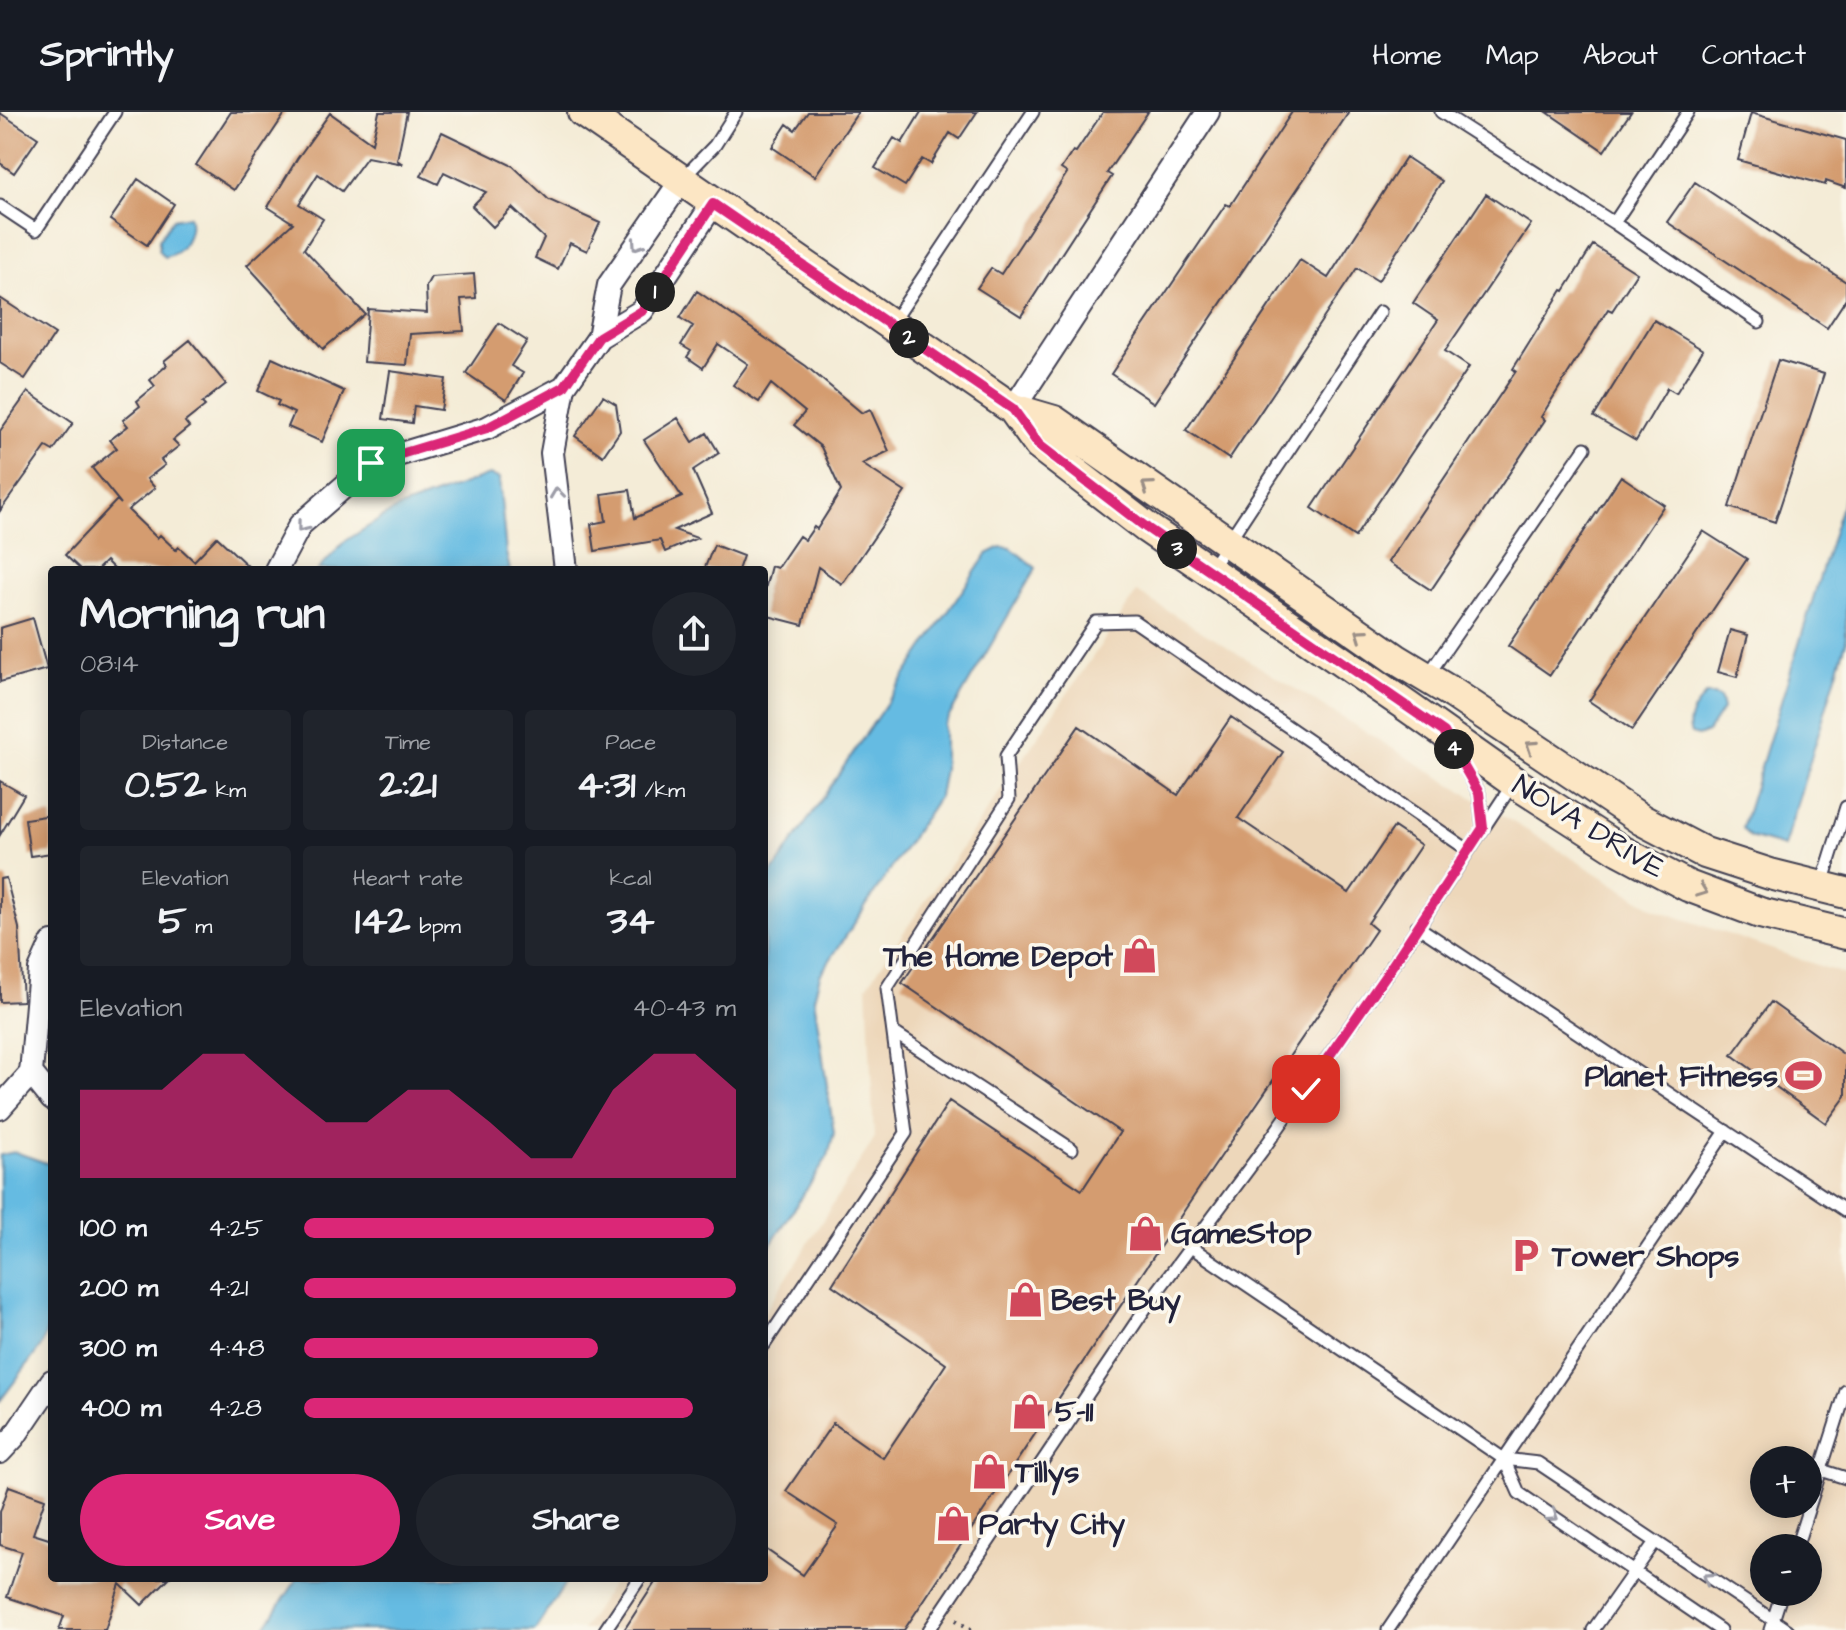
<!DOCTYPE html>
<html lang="en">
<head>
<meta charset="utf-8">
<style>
	body { margin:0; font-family:"Architects Daughter",sans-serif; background:#20242c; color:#f1f3f6; height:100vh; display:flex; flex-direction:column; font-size:30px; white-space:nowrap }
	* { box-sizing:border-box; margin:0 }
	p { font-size:26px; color:#9ea1a6 }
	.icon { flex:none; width:44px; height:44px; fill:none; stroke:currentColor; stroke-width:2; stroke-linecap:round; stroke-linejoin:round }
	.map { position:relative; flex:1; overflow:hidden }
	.sheet { position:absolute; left:48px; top:454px; width:720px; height:1016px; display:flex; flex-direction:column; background:#171b24; border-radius:8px; box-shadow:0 4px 20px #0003 }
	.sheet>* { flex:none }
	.buttons { position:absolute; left:1750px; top:1334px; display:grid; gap:16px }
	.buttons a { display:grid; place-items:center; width:72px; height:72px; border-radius:50%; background:#171b24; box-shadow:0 4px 20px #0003; font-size:40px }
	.pin { position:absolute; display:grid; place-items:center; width:68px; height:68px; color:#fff; margin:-34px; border-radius:16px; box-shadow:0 4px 12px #0006 }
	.km { position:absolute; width:40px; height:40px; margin:-20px; border-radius:50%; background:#222; color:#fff; font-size:22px; line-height:40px; text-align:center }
	.round { display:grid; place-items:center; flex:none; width:84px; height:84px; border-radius:42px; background:#20242c }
	.head { display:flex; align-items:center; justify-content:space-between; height:136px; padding:0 32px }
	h1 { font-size:44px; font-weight:700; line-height:60px }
	.metrics { display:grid; grid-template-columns:repeat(3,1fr); gap:12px; height:136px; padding:8px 32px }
	.metrics div { display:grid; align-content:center; border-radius:8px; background:#20242c; text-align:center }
	.metrics b { font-size:40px; font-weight:700 }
	.metrics small { font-size:22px; font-weight:400 }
	.metrics p { font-size:22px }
	.chart { height:224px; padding:16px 32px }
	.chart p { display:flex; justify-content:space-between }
	.chart svg { width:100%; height:144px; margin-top:8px; fill:#db2777; opacity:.7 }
	.button { display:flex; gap:16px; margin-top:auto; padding:16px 32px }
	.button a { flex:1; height:92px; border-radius:48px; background:#db2777; color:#fff; font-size:32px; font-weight:700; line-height:92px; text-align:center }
	.button a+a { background:#20242c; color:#f1f3f6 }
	ul { padding:0 32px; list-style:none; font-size:26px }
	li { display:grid; grid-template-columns:128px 96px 1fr; align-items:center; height:60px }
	li i { height:20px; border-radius:10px; background:#db2777 }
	header { display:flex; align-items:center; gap:48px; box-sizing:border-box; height:112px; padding:0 40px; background:#171b24; border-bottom:2px solid #363941 }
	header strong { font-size:38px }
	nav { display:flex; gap:44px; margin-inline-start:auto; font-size:28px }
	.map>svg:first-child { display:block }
	.built { fill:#edd7ba; fill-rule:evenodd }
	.water { fill:#65bbe2; stroke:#446e8e; stroke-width:2 }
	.building { fill:#d49c70 }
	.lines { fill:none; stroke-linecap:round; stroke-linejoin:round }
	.lane-casing { stroke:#424052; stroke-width:15 }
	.street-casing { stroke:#424052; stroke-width:26 }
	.secondary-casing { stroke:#424052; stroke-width:34 }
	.path { stroke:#424052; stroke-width:4; stroke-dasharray:2 6; stroke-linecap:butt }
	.lane { stroke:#fff; stroke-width:11 }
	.street { stroke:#fff; stroke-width:22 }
	.secondary { stroke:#fce6c4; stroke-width:30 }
	.oneway { stroke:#9c9ca7 }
	.oneway2 { stroke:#9a8e86 }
	.route-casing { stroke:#fff; stroke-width:16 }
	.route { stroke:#db2777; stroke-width:10 }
	.labels { text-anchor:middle; stroke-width:7; stroke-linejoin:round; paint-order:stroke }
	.street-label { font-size:30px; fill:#22223b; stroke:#fbf7ec }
	.poi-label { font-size:30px; font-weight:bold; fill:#22223b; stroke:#fbf7ec; text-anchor:start }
</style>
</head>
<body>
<header>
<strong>Sprintly</strong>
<nav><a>Home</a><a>Map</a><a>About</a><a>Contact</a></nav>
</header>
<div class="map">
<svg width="1846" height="1518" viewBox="0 0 1846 1518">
	<rect width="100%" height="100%" fill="#fbf7ec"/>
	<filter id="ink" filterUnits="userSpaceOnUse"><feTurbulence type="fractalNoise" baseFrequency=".0125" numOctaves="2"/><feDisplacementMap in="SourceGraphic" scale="16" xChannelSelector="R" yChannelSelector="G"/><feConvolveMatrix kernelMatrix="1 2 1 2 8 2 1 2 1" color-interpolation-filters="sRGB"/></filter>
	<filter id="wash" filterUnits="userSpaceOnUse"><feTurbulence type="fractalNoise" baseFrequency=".006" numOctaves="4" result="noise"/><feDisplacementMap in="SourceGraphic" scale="32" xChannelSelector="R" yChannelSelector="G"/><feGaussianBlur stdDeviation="1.8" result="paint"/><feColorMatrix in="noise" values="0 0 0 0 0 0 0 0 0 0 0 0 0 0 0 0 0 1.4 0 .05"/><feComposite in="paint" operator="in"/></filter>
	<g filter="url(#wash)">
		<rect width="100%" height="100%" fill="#f4ecd7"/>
		<path class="built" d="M1137,480L1655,797L1846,863V1518H582L616,1466H764V1201L874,1027L867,874ZM1764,1348H1808V1392H1764ZM1764,1436H1808V1480H1764Z"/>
		<path class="water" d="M189,104C194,121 183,142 164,145L159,139V127L173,107Z
			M489,363L499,366L506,441L510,458H318L344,430L396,397Z
			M1846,380V530L1784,735L1750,725L1742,716Z
			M1001,435L1011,436L1036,456L944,613V657L939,684L820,863L814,886L834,1021L828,1044L764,1143V773L987,442Z
			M1705,583H1713L1720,585L1723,597L1708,620L1698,624L1691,622C1685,607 1696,595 1705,583Z
			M15,1040L52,1053V1201L42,1233L0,1289V1043Z
			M298,1466H569L535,1518H263Z"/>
		<g id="blocks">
			<path class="building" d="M231,0H286L234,78L196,53Z
				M379,0H407L397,48L403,52L367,45L342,79L318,62L299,92L323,107L304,137L365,202L323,237L247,153L293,111L268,95L297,47L330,1L372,31Z
				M808,0H858L815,64L772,35L787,12L795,18Z
				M921,0H977L959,27L950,21L931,52L922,47L905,74L875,56L894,26L902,31Z
				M1103,0H1148L1107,61L1112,64L1021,204L977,176L991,156L1001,162L1067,61L1061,57L1073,39L1076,40Z
				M1292,0H1349L1154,291L1111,262L1226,92L1230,94Z
				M1547,0H1631L1604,39Z
				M0,1L38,26L14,61L0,51Z
				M1751,1L1846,28V76L1826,69L1825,73L1738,48Z
				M442,20L513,54L549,88L600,111L587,139L570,131L558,157L535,146L544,126L512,96L493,115L472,94L486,80L444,60L438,72L421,64Z
				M1406,45L1442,69L1378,169L1357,156L1229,347L1186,318L1300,148L1328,166Z
				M138,67L174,92L147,133L110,108Z
				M1695,70L1846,170V187L1827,216L1667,110Z
				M1486,82L1531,112L1445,239L1469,255L1355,425L1312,396L1438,208L1413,191Z
				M1593,133L1637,161L1612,199L1608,197L1541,305L1545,308L1431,478L1388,450L1516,259L1513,257L1562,178L1564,179Z
				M474,162L476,186L461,187L464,219L410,222L407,253L364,250L368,197L427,201L426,174L431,165Z
				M697,179L806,254L862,301L870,297L889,339L862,352L905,380L842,472L818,455L803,513L764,503V481L771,454L777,456L799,424L805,428L814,415L817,417L841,379L821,335L794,313L805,300L771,272L759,290L733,273L748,252L718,232L703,256L687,245L691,239L681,233L693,214L680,206Z
				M0,186L55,222L25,267L0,251Z
				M1654,208L1703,238L1676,281L1667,276L1636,329L1594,305Z
				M499,211L527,229L511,254L523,261L506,288L466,261Z
				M190,228L226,272L202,291L205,294L185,310L189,315L173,328L179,334L161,348L165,353L147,367L155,376L128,398L157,426L160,423L176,438L179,435L194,449L217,425L252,458H115L106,449L97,458H81L65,443L117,388L121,392L92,356L117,336L110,328L128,314L123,308L140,294L137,289L155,274L150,268L167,253L164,249Z
				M272,246L344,279L322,330L288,315L294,301L277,293L279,289L258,279Z
				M1778,248L1824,262L1775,410L1729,395Z
				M390,259L446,267L441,298L414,294L412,311L383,307Z
				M28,280L73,311L53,339L46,335L0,399V319Z
				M603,284L616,292L620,319L603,344L575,324Z
				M678,306L693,330L707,321L719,341L693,358L712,401L674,418L697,426L665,440L660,428L595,439L591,412L606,409L602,382L630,378L635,406L682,385L644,328Z
				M1621,364L1664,393L1550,563L1508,534Z
				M1703,419L1747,447L1632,618L1589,589Z
				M714,433L743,444L738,458H704Z
				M33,506L47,557L0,570V516Z
				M1730,518L1748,523L1737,565L1718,560Z
				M1231,605L1283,640L1238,706L1349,781L1394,715L1421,733L1368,811L1376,818L1200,1075L904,1518H624L658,1466H764V1436L803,1463L838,1413L786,1379L833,1311L883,1346L946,1252L832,1173L949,989L1082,1078L1120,1020L902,871L1079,614L1178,683Z
				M0,669L24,683L0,723Z
				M52,703V741L30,744L25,707Z
				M6,766L19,816L23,889L0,890V767Z
				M1771,890L1846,944V984L1826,1011L1732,943Z
				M9,1374L45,1387L33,1422L52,1428V1466H169L142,1493L120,1472L105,1518H59L64,1504L7,1485L22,1440L0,1433V1400Z"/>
		</g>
	</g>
	<g filter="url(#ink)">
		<use href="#blocks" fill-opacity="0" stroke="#424052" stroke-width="2"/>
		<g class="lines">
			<defs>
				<path id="lane" d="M1441,0L1614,111L1759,210
					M684,65L715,33L736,0
					M0,94L36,118L115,0
					M1614,111L1688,0
					M891,213L1033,0
					M1211,456L1380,200
					M1428,563L1585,336
					M1457,641L1479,681L1483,716
					M1821,775L1846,695
					M1417,814L1846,1099
					M893,920L1072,1037
					M1191,1135L1504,1347L1538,1351L1788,1518
					M764,1233L906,1021L887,876L1009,687L1006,644L1096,510L1134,509L1468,738
					M1504,1347L1519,1381L1720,1518
					M1821,1358L1846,1366
					M1796,1436L1846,1279
					M605,1518L640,1466
					M929,1518L1151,1188L1262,1039L1386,863L1514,670
					M1388,1518L1726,1019
					M1593,1518L1655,1430
					M1770,1518L1782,1480"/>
				<path id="street" d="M599,225L609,173L681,69
					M1013,297L1208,0
					M276,458L300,413L371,351L487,316L564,275
					M566,458L552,341L564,275L599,225L642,199L713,92
					M31,961L40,858L52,831
					M0,996L31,961L52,987
					M0,1340L14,1325L52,1269"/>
				<path id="secondary" d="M583,0L1013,297L1054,309L1396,547L1454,582L1642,708L1705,741L1770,762L1846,781
					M1013,297L1039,333L1147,416L1408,595L1514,670L1620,738L1688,774L1760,801L1846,822"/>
			</defs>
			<use href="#lane" class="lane-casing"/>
			<use href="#street" class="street-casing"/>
			<use href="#secondary" class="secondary-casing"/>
			<path class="path" d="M956,1508L971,1518"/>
			<use href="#lane" class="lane"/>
			<use href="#street" class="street"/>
			<use href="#secondary" class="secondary"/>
		</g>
		<defs><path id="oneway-chevron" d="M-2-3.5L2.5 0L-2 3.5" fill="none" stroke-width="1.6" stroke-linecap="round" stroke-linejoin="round" transform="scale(2)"/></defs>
		<g class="oneway">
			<use href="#oneway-chevron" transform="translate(637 133) rotate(124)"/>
			<use href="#oneway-chevron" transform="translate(557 381) rotate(-97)"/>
			<use href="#oneway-chevron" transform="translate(302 415) rotate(129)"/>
			<use href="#oneway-chevron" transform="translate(1553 1404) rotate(34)"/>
			<use href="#oneway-chevron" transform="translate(1708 1466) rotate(-146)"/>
		</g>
		<g class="oneway2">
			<use href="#oneway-chevron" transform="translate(1147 374) rotate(-145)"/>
			<use href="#oneway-chevron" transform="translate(1361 522) rotate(-145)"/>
			<use href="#oneway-chevron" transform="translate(1531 634) rotate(-146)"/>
			<use href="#oneway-chevron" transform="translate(1702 779) rotate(21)"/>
		</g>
	</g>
	<g class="lines" filter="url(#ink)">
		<defs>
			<path id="route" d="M371,351L487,316L564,275L599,225L642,199L713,92L1013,297L1039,333L1147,416L1444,620L1479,681L1483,716L1386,863L1306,977"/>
		</defs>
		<use href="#route" class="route-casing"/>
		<use href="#route" class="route"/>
	</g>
	<defs>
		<symbol id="shop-bare" viewBox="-9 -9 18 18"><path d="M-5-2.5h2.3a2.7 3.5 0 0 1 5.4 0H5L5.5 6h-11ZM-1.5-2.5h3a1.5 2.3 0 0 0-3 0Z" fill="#d1495b" stroke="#fbf7ec" stroke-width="2.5" paint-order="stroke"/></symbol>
		<symbol id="stadium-bare" viewBox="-9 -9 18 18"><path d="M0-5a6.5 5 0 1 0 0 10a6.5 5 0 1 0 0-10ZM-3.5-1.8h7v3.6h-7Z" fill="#d1495b" stroke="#fbf7ec" stroke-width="2.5" paint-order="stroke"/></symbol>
		<symbol id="parking-bare" viewBox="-9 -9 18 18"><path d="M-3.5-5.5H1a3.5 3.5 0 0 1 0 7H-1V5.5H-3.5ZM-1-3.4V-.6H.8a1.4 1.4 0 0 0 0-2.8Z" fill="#d1495b" stroke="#fbf7ec" stroke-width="2.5" paint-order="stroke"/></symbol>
	</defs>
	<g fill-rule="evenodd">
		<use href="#shop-bare" x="1114" y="818" width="51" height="51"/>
		<use href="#stadium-bare" x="1778" y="938" width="51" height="51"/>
		<use href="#shop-bare" x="1120" y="1096" width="51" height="51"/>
		<use href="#parking-bare" x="1500" y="1118" width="51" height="51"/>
		<use href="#shop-bare" x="1000" y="1162" width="51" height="51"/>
		<use href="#shop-bare" x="1004" y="1274" width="51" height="51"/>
		<use href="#shop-bare" x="964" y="1334" width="51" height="51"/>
		<use href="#shop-bare" x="928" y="1386" width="51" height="51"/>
	</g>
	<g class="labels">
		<g class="street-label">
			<text transform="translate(1589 714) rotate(31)" y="10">NOVA DRIVE</text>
		</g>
		<g class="poi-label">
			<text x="1113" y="854" text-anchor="end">The Home Depot</text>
			<text x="1778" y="974" text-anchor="end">Planet Fitness</text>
			<text x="1171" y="1131">GameStop</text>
			<text x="1552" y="1154">Tower Shops</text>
			<text x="1051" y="1198">Best Buy</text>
			<text x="1055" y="1309">5-11</text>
			<text x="1015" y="1370">Tillys</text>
			<text x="979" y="1422">Party City</text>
		</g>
	</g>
</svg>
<div class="buttons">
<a>+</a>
<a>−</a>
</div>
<div class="pin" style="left:371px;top:351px;background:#1e9e55"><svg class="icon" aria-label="arrive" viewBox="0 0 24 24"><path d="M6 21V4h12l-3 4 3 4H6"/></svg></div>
<div class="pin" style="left:1306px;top:977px;background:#d93025"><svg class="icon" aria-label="check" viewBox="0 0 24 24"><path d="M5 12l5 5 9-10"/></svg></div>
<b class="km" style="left:655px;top:180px">1</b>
<b class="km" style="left:909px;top:226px">2</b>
<b class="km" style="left:1177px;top:437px">3</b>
<b class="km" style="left:1454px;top:637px">4</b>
<section class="sheet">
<div class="head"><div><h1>Morning run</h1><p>08:14</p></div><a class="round"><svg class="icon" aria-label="share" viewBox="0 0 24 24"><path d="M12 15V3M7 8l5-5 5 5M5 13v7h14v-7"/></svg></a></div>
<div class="metrics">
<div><p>Distance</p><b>0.52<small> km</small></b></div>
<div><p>Time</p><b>2:21</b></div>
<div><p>Pace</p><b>4:31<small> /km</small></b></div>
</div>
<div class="metrics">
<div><p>Elevation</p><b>5<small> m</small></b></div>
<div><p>Heart rate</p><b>142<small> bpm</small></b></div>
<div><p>kcal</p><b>34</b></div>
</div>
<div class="chart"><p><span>Elevation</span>40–43 m</p>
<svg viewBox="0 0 160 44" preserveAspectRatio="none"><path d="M0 44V17L10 17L20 17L30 6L40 6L50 17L60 27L70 27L80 17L90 17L100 27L110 38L120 38L130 17L140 6L150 6L160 17V44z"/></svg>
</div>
<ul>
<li><b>100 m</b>4:25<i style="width:95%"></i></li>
<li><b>200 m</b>4:21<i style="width:100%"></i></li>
<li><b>300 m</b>4:48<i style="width:68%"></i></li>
<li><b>400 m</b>4:28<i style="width:90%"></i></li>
</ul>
<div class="button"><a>Save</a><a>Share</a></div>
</section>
</div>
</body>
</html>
